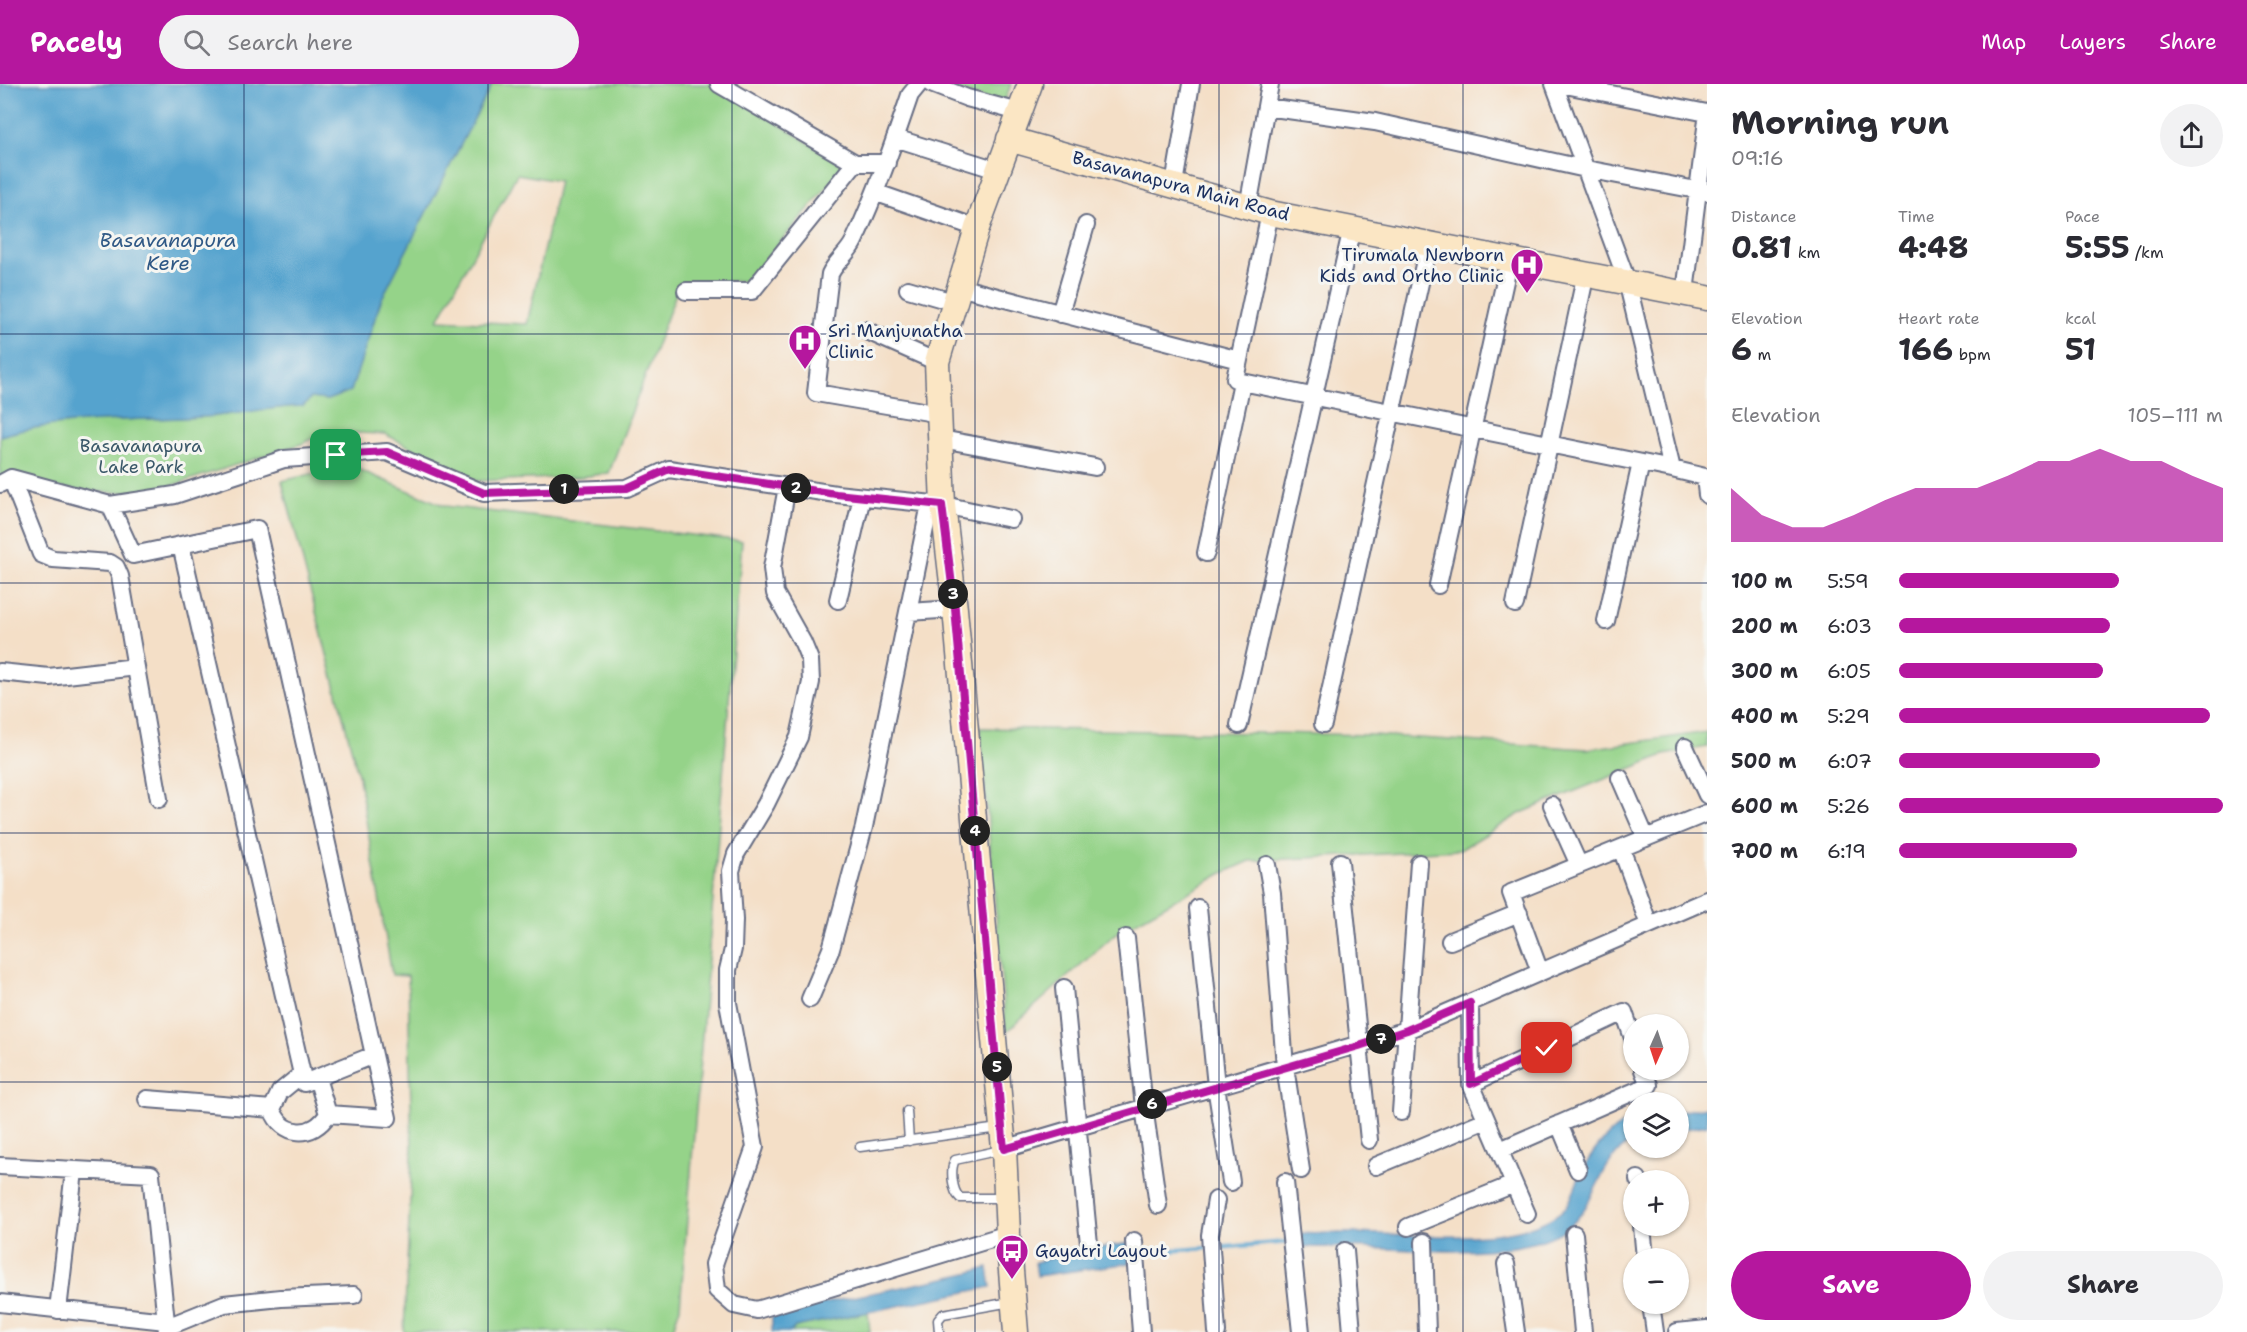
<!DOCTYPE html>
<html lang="en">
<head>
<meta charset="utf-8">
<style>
	body { margin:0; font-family:"Shantell Sans",sans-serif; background:#f2f2f3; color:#2b2b33; height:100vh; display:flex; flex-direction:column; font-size:22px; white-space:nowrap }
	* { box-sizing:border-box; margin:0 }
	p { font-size:20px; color:#7c7c81 }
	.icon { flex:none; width:33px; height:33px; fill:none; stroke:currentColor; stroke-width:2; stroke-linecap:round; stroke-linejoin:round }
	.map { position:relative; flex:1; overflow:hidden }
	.drawer { display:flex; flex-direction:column; background:#fff; width:540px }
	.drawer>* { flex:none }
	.needle { width:39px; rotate:183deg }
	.buttons { position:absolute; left:1623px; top:930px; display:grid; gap:12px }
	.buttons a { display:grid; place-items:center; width:66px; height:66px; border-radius:50%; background:#fff; box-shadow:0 2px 4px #0004; font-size:30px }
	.pin { position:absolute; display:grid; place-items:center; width:51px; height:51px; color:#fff; margin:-26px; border-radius:12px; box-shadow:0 3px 9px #0006 }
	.km { position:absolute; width:30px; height:30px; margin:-15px; border-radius:50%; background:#222; color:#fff; font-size:16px; line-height:30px; text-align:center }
	.round { display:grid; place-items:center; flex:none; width:63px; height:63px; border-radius:32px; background:#f2f2f3 }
	.overview { display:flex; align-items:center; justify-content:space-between; height:102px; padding:0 24px }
	h1 { font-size:33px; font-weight:700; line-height:45px }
	.stats { display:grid; grid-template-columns:repeat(3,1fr); gap:9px; height:102px; padding:6px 24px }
	.stats div { display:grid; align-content:center }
	.stats b { font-size:30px; font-weight:700 }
	.stats small { font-size:16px; font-weight:400 }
	.stats p { font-size:16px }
	.chart { height:168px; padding:12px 24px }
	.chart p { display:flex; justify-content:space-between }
	.chart svg { width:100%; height:108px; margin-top:6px; fill:#b5179e; opacity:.7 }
	.primary-button { display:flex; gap:12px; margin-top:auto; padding:12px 24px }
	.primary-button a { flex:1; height:69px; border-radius:36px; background:#b5179e; color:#fff; font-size:24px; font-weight:700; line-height:69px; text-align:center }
	.primary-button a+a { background:#f2f2f3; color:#2b2b33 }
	ul { padding:0 24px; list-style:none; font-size:20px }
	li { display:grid; grid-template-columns:96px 72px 1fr; align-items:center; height:45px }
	li i { height:15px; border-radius:8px; background:#b5179e }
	header { display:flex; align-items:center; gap:36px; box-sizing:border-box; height:84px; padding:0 30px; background:#b5179e; color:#fff }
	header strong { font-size:28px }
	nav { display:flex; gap:33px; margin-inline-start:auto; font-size:21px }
	.search { width:420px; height:54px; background:#f2f2f3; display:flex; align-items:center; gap:15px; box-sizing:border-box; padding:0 21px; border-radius:33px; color:#7c7c81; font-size:22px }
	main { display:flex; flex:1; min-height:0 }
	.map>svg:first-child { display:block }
	.green { fill:#95d389; stroke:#588174; stroke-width:1.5; fill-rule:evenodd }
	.water { fill:#55a3ce; stroke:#386996; stroke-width:1.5 }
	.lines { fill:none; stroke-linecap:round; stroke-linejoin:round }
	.stream { stroke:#55a3ce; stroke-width:4.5 }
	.lane-casing { stroke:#676d83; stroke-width:11 }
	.street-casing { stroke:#676d83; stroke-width:20 }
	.secondary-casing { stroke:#676d83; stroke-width:27 }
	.lane { stroke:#fff; stroke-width:8 }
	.street { stroke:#fff; stroke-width:16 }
	.secondary { stroke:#fbe6c4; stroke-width:24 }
	.route-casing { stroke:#fff; stroke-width:12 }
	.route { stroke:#b5179e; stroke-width:8 }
	.grid { fill:none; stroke:#1b2f5e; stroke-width:1.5; stroke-opacity:0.55 }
	.labels { text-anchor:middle; stroke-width:6; stroke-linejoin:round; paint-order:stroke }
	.street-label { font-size:18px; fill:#1b2f5e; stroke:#f6f6f2 }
	.poi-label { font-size:18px; fill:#1b2f5e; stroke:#f6f6f2; text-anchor:start }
	.park-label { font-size:18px; fill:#3a5869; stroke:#f6f6f2 }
	.water-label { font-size:20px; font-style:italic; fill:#2f5885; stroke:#f6f6f2 }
</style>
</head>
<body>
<header>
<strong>Pacely</strong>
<div class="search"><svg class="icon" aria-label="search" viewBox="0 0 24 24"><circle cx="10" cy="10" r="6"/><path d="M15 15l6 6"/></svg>Search here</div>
<nav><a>Map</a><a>Layers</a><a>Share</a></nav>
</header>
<main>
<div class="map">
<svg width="1707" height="1248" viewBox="0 0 1707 1248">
	<rect width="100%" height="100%" fill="#f6f6f2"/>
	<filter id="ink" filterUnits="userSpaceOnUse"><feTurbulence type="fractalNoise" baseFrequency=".0167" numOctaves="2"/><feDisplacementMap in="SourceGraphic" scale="12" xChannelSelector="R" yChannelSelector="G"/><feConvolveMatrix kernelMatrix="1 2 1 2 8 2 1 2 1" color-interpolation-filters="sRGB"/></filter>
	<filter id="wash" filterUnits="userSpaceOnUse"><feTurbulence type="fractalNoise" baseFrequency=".008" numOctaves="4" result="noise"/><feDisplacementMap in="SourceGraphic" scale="24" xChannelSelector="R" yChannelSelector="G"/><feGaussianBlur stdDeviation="1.35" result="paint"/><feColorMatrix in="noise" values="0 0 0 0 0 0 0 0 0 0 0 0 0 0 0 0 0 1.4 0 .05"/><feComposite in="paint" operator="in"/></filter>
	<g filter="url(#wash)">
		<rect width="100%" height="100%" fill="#f4dfc7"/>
		<path class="green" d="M492,0H716L845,82L747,197L680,199L609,389L581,393L475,397L385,350L326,348L304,359L164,404C110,415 54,403 0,395V352C65,333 135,337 202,333C235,331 269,323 303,322L311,313L327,316L351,307L381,216ZM517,90L559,97L527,240L438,236Z
			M936,0H1011L1004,20Z
			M348,381L445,422L742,457L680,1223L672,1248H404L412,1070L408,892L392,891L359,694L282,397Z
			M980,644L1373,651L1587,665L1707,648V663L1664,671L1521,729L1460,766L1250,777L1221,790L1116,849L1006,948Z
			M868,1228L870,1248H791L795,1243Z"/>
		<path class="water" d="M0,0H492L381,216L351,307L327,316L311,314L303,322C269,323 236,331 202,333C135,337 65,333 0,352Z
			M1707,1023V1041L1679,1046V1028Z
			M1633,1035V1057C1600,1074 1597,1117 1572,1140C1531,1177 1420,1166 1367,1164C1343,1163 1318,1163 1294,1163V1150C1313,1149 1333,1149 1353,1149C1408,1150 1525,1165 1566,1123C1572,1116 1575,1102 1579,1094C1589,1071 1609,1044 1633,1035Z
			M1130,1159V1179L1037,1192L1035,1178L1089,1165Z
			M988,1184L991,1203L795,1243L791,1248H772V1233L780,1230C848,1211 919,1202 988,1184Z"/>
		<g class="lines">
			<path class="stream" d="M1215,1164L1288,1158
				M1137,1169L1207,1164"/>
		</g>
	</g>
	<g filter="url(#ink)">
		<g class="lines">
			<defs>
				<path id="lane" d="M907,1027L909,1057
					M860,1063L999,1044
					M1001,1066L955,1076C950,1085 952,1107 960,1114H1003
					M939,1248L938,1236L943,1230L1011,1218"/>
				<path id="street" d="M719,0L855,79
					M919,0L910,11C893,61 876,110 854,157C848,170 836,177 830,190L816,309L940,330
					M931,0L967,14L1019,28
					M1554,0L1627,197L1672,385
					M1560,0L1707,29
					M1266,23L1375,38L1586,85L1707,108
					M895,54L997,86
					M1174,100L1191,0
					M877,109L977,144
					M1248,123L1270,0
					M959,203L1239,276
					M908,205L953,218
					M686,207H752L855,79H887
					M1685,208L1707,36
					M1060,230L1086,141
					M865,246L937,278
					M1242,298L1672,385L1705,393L1707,411
					M941,355L1095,383
					M11,394L41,470L53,475L110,479L116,483L120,492L159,715
					M0,400L11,394L110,421L175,411L284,375L387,368L484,409L627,404L669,385L836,410L943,421L1011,435
					M787,403L772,484L775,509L803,559L810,576L811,598L799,653L766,720L736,770L731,787L734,836L733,865L728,886V919L755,1063L714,1180L717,1206L734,1221L757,1226L1008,1150
					M110,421L133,471L257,445L388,1034L328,1030L317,994
					M181,461L304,999L374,971
					M1206,469L1242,298L1235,295L1270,129
					M1438,501L1510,174
					M838,516L862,413
					M1515,520L1586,189
					M909,528L955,525
					M1606,537L1641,379
					M0,588L49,593L136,583
					M1323,640L1429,158
					M1239,641L1352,144
					M1685,663L1707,711
					M1620,694L1646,754
					M1552,721L1579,781
					M1621,764L1649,841
					M1340,778L1369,1056
					M1267,781L1272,809L1285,983L1301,1086
					M1198,824L1216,1002L1231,1098
					M1126,854L1144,1023L1158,1121
					M1450,857L1519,829
					M1540,888L1511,809L1707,729
					M1064,904L1089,1160
					M810,915L831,865L864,743L930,420
					M1470,919L1471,1000L1527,1130
					M1471,1000L1624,928L1634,957
					M147,1015L272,1025L280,1008L302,990
					M272,1025C282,1053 313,1055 328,1030
					M1401,1028L1419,779
					M1559,1040L1578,1086
					M1004,1065L1407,946L1707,816
					M1500,1066L1649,1001L1643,986
					M0,1082L151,1090L167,1248
					M1376,1082L1486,1036
					M1638,1095V1096
					M1285,1098L1301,1248
					M1216,1116L1210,1151L1217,1248
					M1642,1142L1645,1174
					M1408,1143L1514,1100
					M1574,1150L1583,1248
					M1134,1157L1141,1248
					M1424,1158L1427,1248
					M1345,1167L1352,1248
					M1506,1180L1516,1248
					M0,1219L166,1237
					M1651,1220L1655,1248
					M58,1226L74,1087
					M167,1243L224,1220L281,1214L354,1211
					M1677,1248L1707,1245"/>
				<path id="secondary" d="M1009,55L1270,129L1707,214
					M1016,1248L1008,1150L1004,1065L955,525L943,421L937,278L977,144L1030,0"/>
			</defs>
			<use href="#lane" class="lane-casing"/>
			<use href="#street" class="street-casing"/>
			<use href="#secondary" class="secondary-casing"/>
			<use href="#lane" class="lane"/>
			<use href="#street" class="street"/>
			<use href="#secondary" class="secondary"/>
		</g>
	</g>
	<g class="lines" filter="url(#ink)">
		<defs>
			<path id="route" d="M336,371L387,368L484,409L627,404L669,385L836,410L942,421L955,525L1004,1065L1359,962L1407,946L1470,919L1471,1000L1547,964"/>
		</defs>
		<use href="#route" class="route-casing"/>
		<use href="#route" class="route"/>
	</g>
	<path class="grid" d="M244,0V1248M488,0V1248M732,0V1248M975,0V1248M1219,0V1248M1463,0V1248M0,250H1707M0,499H1707M0,749H1707M0,998H1707"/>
	<defs>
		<symbol id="hospital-pin" viewBox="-11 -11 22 30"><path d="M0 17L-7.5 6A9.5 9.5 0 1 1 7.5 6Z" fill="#b5179e" stroke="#f6f6f2"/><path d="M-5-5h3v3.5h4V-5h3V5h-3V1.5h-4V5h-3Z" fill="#fff"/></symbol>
		<symbol id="bus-pin" viewBox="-11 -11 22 30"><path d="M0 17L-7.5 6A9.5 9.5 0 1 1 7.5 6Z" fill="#b5179e" stroke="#f6f6f2"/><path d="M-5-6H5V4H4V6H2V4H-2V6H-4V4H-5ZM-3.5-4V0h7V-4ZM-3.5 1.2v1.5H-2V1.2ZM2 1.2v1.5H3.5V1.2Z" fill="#fff"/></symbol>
	</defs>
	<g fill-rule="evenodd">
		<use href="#hospital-pin" x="1508" y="162" width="38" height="52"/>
		<use href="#hospital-pin" x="786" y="238" width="38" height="52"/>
		<use href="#bus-pin" x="993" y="1148" width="38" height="52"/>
	</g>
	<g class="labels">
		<g class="street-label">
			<text transform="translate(1181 102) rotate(15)" y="6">Basavanapura Main Road</text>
		</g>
		<g class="poi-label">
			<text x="1504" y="177" text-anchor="end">Tirumala Newborn<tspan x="1504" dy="21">Kids and Ortho Clinic</tspan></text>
			<text x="828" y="253">Sri Manjunatha<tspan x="828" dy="21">Clinic</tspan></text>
			<text x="1035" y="1173">Gayatri Layout</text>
		</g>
		<g class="park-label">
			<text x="141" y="368">Basavanapura<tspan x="141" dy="21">Lake Park</tspan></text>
		</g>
		<g class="water-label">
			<text x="168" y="163">Basavanapura<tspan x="168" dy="23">Kere</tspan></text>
		</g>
	</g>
</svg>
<div class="buttons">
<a><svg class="needle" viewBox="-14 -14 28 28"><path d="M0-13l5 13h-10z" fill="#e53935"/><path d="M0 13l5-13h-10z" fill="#7c7c81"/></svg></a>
<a><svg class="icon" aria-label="layers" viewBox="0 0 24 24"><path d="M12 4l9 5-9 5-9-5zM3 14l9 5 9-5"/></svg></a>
<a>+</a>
<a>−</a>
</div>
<div class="pin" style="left:336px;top:371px;background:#1e9e55"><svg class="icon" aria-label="arrive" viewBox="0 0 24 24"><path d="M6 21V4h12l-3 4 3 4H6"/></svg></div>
<div class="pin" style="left:1547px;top:964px;background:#d93025"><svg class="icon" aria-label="check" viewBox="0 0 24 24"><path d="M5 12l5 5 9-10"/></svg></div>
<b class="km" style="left:564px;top:405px">1</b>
<b class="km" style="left:796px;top:404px">2</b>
<b class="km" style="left:953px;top:510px">3</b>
<b class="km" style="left:975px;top:747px">4</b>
<b class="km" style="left:997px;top:983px">5</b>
<b class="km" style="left:1152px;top:1020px">6</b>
<b class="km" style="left:1381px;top:955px">7</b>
</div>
<section class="drawer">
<div class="overview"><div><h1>Morning run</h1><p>09:16</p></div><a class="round"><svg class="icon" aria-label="share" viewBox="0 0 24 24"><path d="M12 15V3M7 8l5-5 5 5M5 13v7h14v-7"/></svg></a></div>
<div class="stats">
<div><p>Distance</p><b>0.81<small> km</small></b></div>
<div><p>Time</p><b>4:48</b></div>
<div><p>Pace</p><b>5:55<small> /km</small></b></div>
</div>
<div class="stats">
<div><p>Elevation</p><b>6<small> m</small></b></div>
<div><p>Heart rate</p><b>166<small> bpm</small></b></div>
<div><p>kcal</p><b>51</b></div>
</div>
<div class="chart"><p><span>Elevation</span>105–111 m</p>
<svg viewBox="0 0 160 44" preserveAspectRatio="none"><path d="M0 44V22L10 33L20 38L30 38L40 33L50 27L60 22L70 22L80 22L90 17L100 11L110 11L120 6L130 11L140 11L150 17L160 22V44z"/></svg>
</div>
<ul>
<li><b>100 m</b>5:59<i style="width:68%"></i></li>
<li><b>200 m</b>6:03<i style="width:65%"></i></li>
<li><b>300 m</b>6:05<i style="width:63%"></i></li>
<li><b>400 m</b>5:29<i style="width:96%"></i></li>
<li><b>500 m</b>6:07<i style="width:62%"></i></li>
<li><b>600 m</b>5:26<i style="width:100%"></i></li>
<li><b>700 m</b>6:19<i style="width:55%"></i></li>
</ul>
<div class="primary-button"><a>Save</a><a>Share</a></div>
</section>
</main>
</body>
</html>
